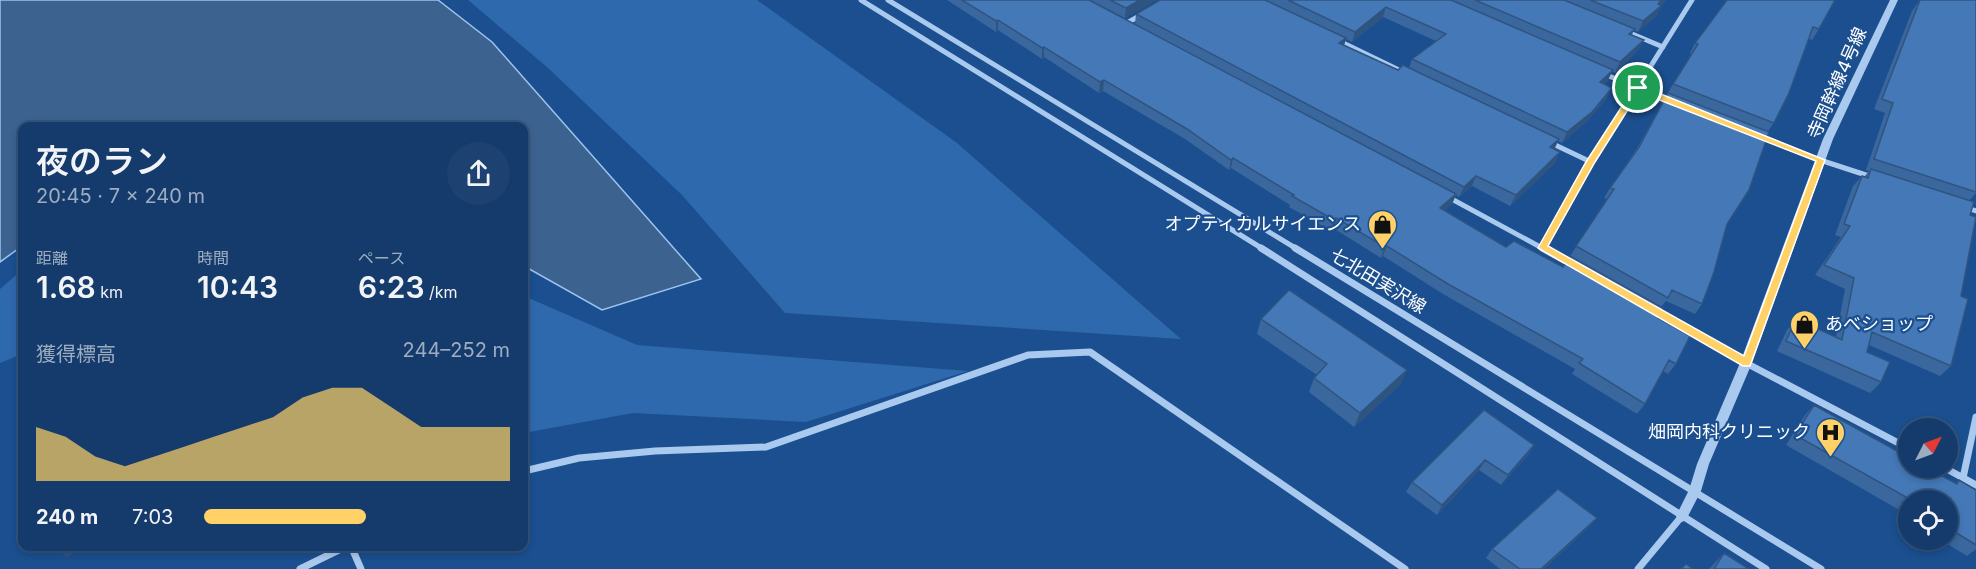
<!DOCTYPE html>
<html lang="ja">
<head>
<meta charset="utf-8">
<style>
	body { margin:0; font-family:Inter,"Noto Sans JP",sans-serif; background:#1d4271; color:#f1f3f6; height:100vh; display:flex; flex-direction:column; font-size:22px; white-space:nowrap }
	* { box-sizing:border-box; margin:0 }
	p { font-size:20px; color:#9dadc1 }
	.icon { flex:none; width:33px; height:33px; fill:none; stroke:currentColor; stroke-width:2; stroke-linecap:round; stroke-linejoin:round }
	.map { position:relative; flex:1; overflow:hidden }
	.sheet { position:absolute; left:18px; top:122px; width:510px; height:429px; display:flex; flex-direction:column; background:#143b6b; border-radius:12px; box-shadow:0 3px 9px #0003,0 0 0 2px #33557e }
	.sheet>* { flex:none }
	.needle { width:39px; rotate:48deg }
	.tools { position:absolute; left:1898px; top:418px; display:grid; gap:12px }
	.tools a { display:grid; place-items:center; width:60px; height:60px; border-radius:50%; background:#143b6b; box-shadow:0 3px 9px #0003,0 0 0 2px #33557e; font-size:30px }
	.pin { position:absolute; display:grid; place-items:center; width:51px; height:51px; color:#fff; margin:-26px; border:3px solid #fff; border-radius:50%; box-shadow:0 2px 6px #0007 }
	.round { display:grid; place-items:center; flex:none; width:63px; height:63px; border-radius:32px; background:#1d4271 }
	.summary { display:flex; align-items:center; justify-content:space-between; height:102px; padding:0 18px }
	h1 { font-size:33px; font-weight:600; line-height:45px }
	.metrics { display:grid; grid-template-columns:repeat(3,1fr); gap:9px; height:102px; padding:6px 18px }
	.metrics div { display:grid; align-content:center }
	.metrics b { font-size:30px; font-weight:600 }
	.metrics small { font-size:16px; font-weight:400 }
	.metrics p { font-size:16px }
	.chart { height:168px; padding:12px 18px }
	.chart p { display:flex; justify-content:space-between }
	.chart svg { width:100%; height:108px; margin-top:6px; fill:#ffd166; opacity:.7 }
	ul { padding:0 18px; list-style:none; font-size:20px }
	li { display:grid; grid-template-columns:96px 72px 1fr; align-items:center; height:45px }
	li i { height:15px; border-radius:8px; background:#ffd166 }
	.map>svg:first-child { display:block }
	.green { fill:#2e69ad }
	.water { fill:#3c6290; stroke:#9cc4f0; stroke-width:1.5 }
	.lines { fill:none; stroke-linecap:round; stroke-linejoin:round }
	.minor-far1 { stroke:#a9c9ee; stroke-width:5 }
	.minor { stroke:#a9c9ee; stroke-width:7 }
	.tertiary { fill:#a9c9ee; fill-rule:evenodd }
	.wall { fill:#3a679d; fill-rule:evenodd }
	.shaded-wall { fill:#305480 }
	.building { fill:#4478b7; stroke:#305480; stroke-width:1.5 }
	.route { fill:#ffd166; stroke:#fff; stroke-width:1.5; fill-rule:evenodd }
	.labels { text-anchor:middle; stroke-width:4.5; stroke-linejoin:round; paint-order:stroke }
	.street-label { font-size:18px; fill:#fff; stroke:#1b4f8f }
	.poi-label { font-size:18px; fill:#fff; stroke:#1b4f8f; text-anchor:end }
</style>
</head>
<body>
<div class="map">
<svg width="1976" height="569" viewBox="0 0 1976 569">
	<rect width="100%" height="100%" fill="#1b4f8f"/>
	<path class="green" d="M468,0H757L957,143L1181,339L785,313L682,195L548,68Z
		M22,270V354L0,363V289Z
		M524,296L637,345L968,371L806,422L633,413L524,433Z"/>
	<path class="water" d="M0,0H438L492,42L701,279L602,310L524,266V126H22V246L0,262Z"/>
	<g class="lines">
		<path class="minor-far1" d="M861,0L1263,249
			M888,0L1297,249
			M1125,24L1143,14
			M1625,31L1663,47
			M1337,40L1403,72
			M1604,74L1673,102
			M1760,136L1820,160L1872,177
			M1551,143L1591,162
			M1448,197L1544,249
			M1964,207L1976,211
			M1543,248L1591,162L1692,0"/>
		<path class="minor" d="M1261,248L1766,569
			M1295,248L1821,569
			M1542,248L1573,265
			M1653,310L1746,363L1908,448
			M1945,468L1976,485
			M524,471L579,458L655,451L766,447L1028,355L1090,352L1405,569
			M1963,478L1976,417
			M351,546L361,569
			M300,569L347,546
			M1638,569L1682,516"/>
		<path class="tertiary" d="M1890,0H1898L1833,139L1752,363L1709,464L1701,491L1686,520L1682,522L1678,520L1676,516L1689,490L1697,464L1740,363L1823,139Z"/>
	</g>
	<path class="wall" d="M947,0H1089L1135,24L1136,14L1160,0H1666L1661,6L1656,16L1638,32L1634,30L1632,35L1644,40L1638,50L1615,73L1612,71L1608,80L1604,84L1607,98L1586,122L1562,143L1558,141L1554,149L1560,152L1555,163L1510,206L1472,186L1459,197L1456,195L1452,204L1444,211L1506,247L1563,267L1607,199L1604,198L1610,188L1637,148L1673,84L1691,54L1690,53L1695,43L1727,0L1819,29L1812,40L1809,39L1774,123L1768,131L1727,224L1702,304L1695,314L1666,301L1661,307L1658,318L1676,364L1668,374L1663,371L1645,404L1637,414L1572,374L1575,369L1443,294L1383,256L1381,258L1333,228L1330,230L1289,207L1290,205L1231,168L1229,170L1185,139L1103,91L1099,93L1044,57L1042,59L998,30L996,32ZM1383,17L1436,41L1412,59L1409,68L1398,70L1344,45L1346,39L1352,42Z
		M1090,0H1156L1125,18Z
		M1920,0H1976V193L1970,200V215L1961,296L1951,366L1940,376L1869,345L1867,352L1881,382L1870,393L1777,351L1787,330L1796,319L1836,337L1845,289L1815,275L1841,237L1835,235L1853,186L1862,176L1864,177L1869,171L1866,170L1885,113L1874,109L1912,11Z
		M1261,319L1401,384L1354,427L1309,392L1314,378L1317,375L1257,334Z
		M1814,405L1955,484L1959,480L1976,490V549L1967,556L1941,540H1947V501H1908V515L1786,445L1805,415Z
		M1534,445L1528,455L1501,485L1479,470L1437,515L1406,492L1412,482Z
		M1597,518L1589,527L1544,569H1500L1486,558L1492,549Z
		M1724,553L1749,569H1709Z"/>
	<path class="shaded-wall" d="M1140,0H1156L1125,18L1126,8Z
		M1662,0H1666L1660,7L1661,6L1656,16L1638,32L1643,21Z
		M1386,7L1383,17L1352,42L1355,32Z
		M998,20V30L996,32V21Z
		M1346,38L1343,49L1339,43Z
		M1644,40L1638,50L1615,73L1620,62Z
		M1044,47V57L1042,59V48Z
		M1613,70L1608,80L1595,93L1600,82Z
		M1104,80L1103,91L1099,93L1100,82Z
		M1612,88L1607,98L1586,122L1562,143L1567,132Z
		M1559,139L1554,150L1550,147Z
		M1560,152L1555,163L1510,206L1516,195Z
		M1233,158L1231,168L1229,170L1231,160Z
		M1476,176L1472,186L1459,197L1464,187Z
		M1456,194L1452,204L1435,219L1440,208Z
		M1336,218L1333,228L1330,230L1334,220Z
		M1387,246L1383,256L1381,258L1385,247Z
		M1407,370L1401,384L1354,427L1360,413Z
		M1534,445L1528,455L1501,485L1508,475Z
		M1485,460L1479,470L1437,515L1442,505Z
		M1597,518L1589,527L1544,569H1541Z
		M58,546H85L67,557L55,548Z"/>
	<path class="building" d="M962,0H1089L1456,194L1440,208L1506,247L1514,241L1563,267L1570,256L1663,308L1658,318L1690,336L1676,364L1669,360L1645,404L1579,363L1583,359L1448,284L1387,246L1385,247L1336,218L1334,220L1292,196L1294,195L1233,158L1231,160L1187,129L1104,80L1100,82L1044,47L1042,48L998,20L996,21Z
		M1110,0H1140L1126,8Z
		M1160,0H1265L1346,38L1339,43L1398,70L1403,65L1559,139L1550,147L1560,152L1516,195L1476,176L1464,187L1136,14Z
		M1288,0H1451L1613,70L1600,82L1612,88L1592,112L1567,132L1412,59L1446,34L1386,7L1355,32Z
		M1475,0H1564L1635,29L1629,34L1644,40L1620,62Z
		M1590,0H1662L1658,4L1661,6L1643,21Z
		M1727,0H1835L1819,29L1813,27L1789,93L1774,123L1673,84L1698,44L1695,43Z
		M1920,0H1976V192L1874,159L1893,103L1882,99Z
		M1668,93L1769,132L1749,190L1727,224L1714,272L1702,304L1672,290L1668,298L1576,246L1614,189L1610,188L1639,147Z
		M1871,169L1974,202L1970,215L1976,217L1961,296L1968,299L1951,366L1872,332L1867,352L1890,362L1881,382L1786,341L1796,319L1842,340L1854,278L1824,265L1850,226L1844,224L1862,176L1868,178Z
		M1289,290L1407,370L1360,413L1314,378L1327,364L1261,319Z
		M1814,405L1908,457V468H1927L1957,484L1959,480L1976,490V545L1947,527V501H1913L1795,435Z
		M1484,410L1534,445L1508,475L1485,460L1442,505L1412,482Z
		M1558,489L1597,518L1541,569H1520L1492,549Z
		M1724,553L1749,569H1714Z
		M1686,564L1693,569H1681Z"/>
	<path class="route" d="M1635,86H1641L1825,160L1750,366H1743L1538,248L1586,162ZM1639,92L1816,161L1744,356L1548,246L1595,162Z"/>
	<defs>
		<symbol id="shop-pin" viewBox="-11 -11 22 30"><path d="M0 17L-7.5 6A9.5 9.5 0 1 1 7.5 6Z" fill="#ffd166" stroke="#1b4f8f"/><path d="M-5-2.5h2.3a2.7 3.5 0 0 1 5.4 0H5L5.5 6h-11ZM-1.5-2.5h3a1.5 2.3 0 0 0-3 0Z" fill="#111"/></symbol>
		<symbol id="hospital-pin" viewBox="-11 -11 22 30"><path d="M0 17L-7.5 6A9.5 9.5 0 1 1 7.5 6Z" fill="#ffd166" stroke="#1b4f8f"/><path d="M-5-5h3v3.5h4V-5h3V5h-3V1.5h-4V5h-3Z" fill="#111"/></symbol>
	</defs>
	<g fill-rule="evenodd">
		<use href="#shop-pin" x="1366" y="208" width="33" height="45"/>
		<use href="#shop-pin" x="1788" y="308" width="33" height="45"/>
		<use href="#hospital-pin" x="1814" y="416" width="33" height="45"/>
	</g>
	<g class="labels">
		<g class="street-label">
			<text transform="translate(1837 83) rotate(-66)" y="6">寺岡幹線4号線</text>
			<text transform="translate(1378 281) rotate(31)" y="6">七北田実沢線</text>
		</g>
		<g class="poi-label">
			<text x="1361" y="230">オプティカルサイエンス</text>
			<text x="1825" y="330" text-anchor="start">あべショップ</text>
			<text x="1810" y="438">畑岡内科クリニック</text>
		</g>
	</g>
</svg>
<div class="tools">
<a><svg class="needle" viewBox="-14 -14 28 28"><path d="M0-13l5 13h-10z" fill="#e53935"/><path d="M0 13l5-13h-10z" fill="#9dadc1"/></svg></a>
<a><svg class="icon" aria-label="locate" viewBox="0 0 24 24"><circle cx="12" cy="12" r="6"/><path d="M12 2v4M12 18v4M2 12h4M18 12h4"/></svg></a>
</div>
<div class="pin" style="left:1638px;top:88px;background:#1e9e55"><svg class="icon" aria-label="arrive" viewBox="0 0 24 24"><path d="M6 21V4h12l-3 4 3 4H6"/></svg></div>
<section class="sheet">
<div class="summary"><div><h1>夜のラン</h1><p>20:45 · 7 × 240 m</p></div><a class="round"><svg class="icon" aria-label="share" viewBox="0 0 24 24"><path d="M12 15V3M7 8l5-5 5 5M5 13v7h14v-7"/></svg></a></div>
<div class="metrics">
<div><p>距離</p><b>1.68<small> km</small></b></div>
<div><p>時間</p><b>10:43</b></div>
<div><p>ペース</p><b>6:23<small> /km</small></b></div>
</div>
<div class="chart"><p><span>獲得標高</span>244–252 m</p>
<svg viewBox="0 0 160 44" preserveAspectRatio="none"><path d="M0 44V22L10 26L20 34L30 38L40 34L50 30L60 26L70 22L80 18L90 10L100 6L110 6L120 14L130 22L140 22L150 22L160 22V44z"/></svg>
</div>
<ul>
<li><b>240 m</b>7:03<i style="width:53%"></i></li>
</ul>
</section>
</div>
</body>
</html>
